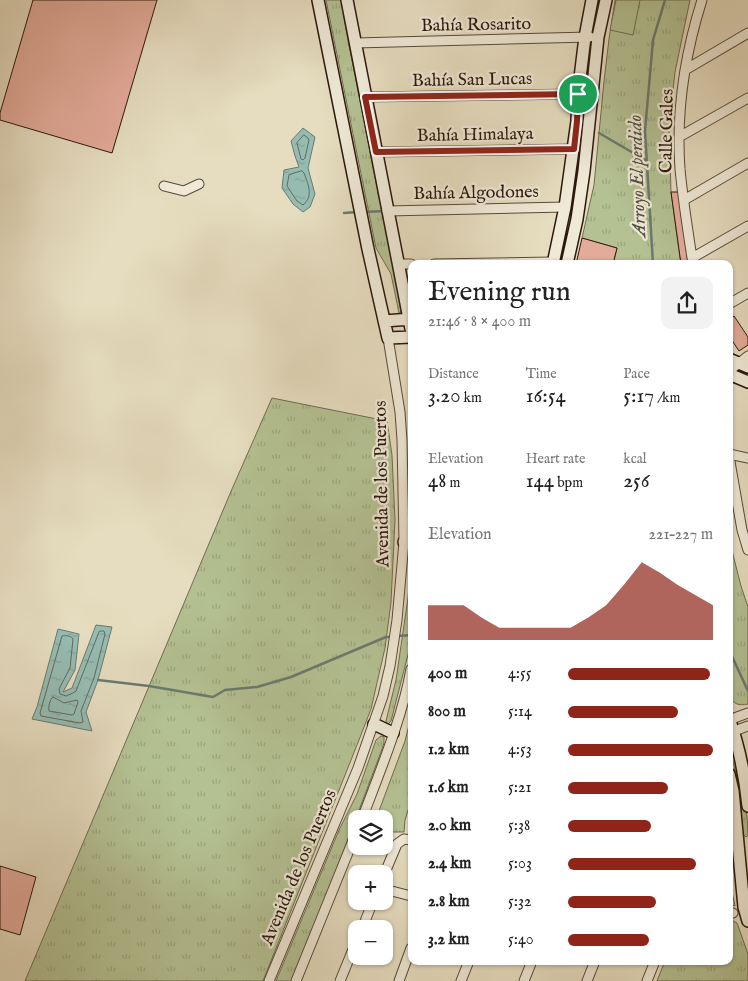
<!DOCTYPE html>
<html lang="en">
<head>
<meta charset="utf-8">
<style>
	body { margin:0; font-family:"IM FELL English",serif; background:#f2f2f2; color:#222; height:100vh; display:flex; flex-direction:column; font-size:19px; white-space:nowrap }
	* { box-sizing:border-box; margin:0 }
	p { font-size:16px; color:#767676 }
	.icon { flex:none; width:28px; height:28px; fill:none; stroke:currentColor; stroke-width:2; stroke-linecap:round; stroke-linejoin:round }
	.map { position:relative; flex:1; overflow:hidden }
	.side { position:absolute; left:408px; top:260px; width:325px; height:705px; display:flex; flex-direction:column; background:#fff; border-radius:10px; box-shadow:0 1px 4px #0004 }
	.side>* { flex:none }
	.tools { position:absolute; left:348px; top:810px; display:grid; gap:10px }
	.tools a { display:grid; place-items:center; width:45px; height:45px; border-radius:10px; background:#fff; box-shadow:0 1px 4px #0004; font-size:25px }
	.pin { position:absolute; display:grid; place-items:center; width:42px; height:42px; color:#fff; margin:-21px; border:2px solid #fff; border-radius:50%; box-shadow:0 1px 5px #0007 }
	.round { display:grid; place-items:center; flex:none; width:52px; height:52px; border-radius:10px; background:#f2f2f2 }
	.overview { display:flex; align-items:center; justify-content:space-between; height:85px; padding:0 20px }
	h1 { font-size:28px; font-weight:600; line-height:38px }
	.figures { display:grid; grid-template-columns:repeat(3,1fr); gap:8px; height:85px; padding:5px 20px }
	.figures div { display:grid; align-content:center }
	.figures b { font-size:21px; font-weight:600 }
	.figures small { font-size:14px; font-weight:400 }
	.figures p { font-size:14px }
	.chart { height:140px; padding:10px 20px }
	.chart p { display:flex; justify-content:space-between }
	.chart svg { width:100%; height:90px; margin-top:5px; fill:#8f2418; opacity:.7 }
	ul { padding:0 20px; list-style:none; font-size:16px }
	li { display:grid; grid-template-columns:80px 60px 1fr; align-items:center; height:38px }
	li i { height:12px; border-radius:6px; background:#8f2418 }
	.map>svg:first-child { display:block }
	.grass { fill:url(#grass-tufts); stroke:#6f6c50 }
	.pitch { fill:#b4c193; stroke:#6f6c50 }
	.water { fill:url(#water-ripples); stroke:#6b7a70 }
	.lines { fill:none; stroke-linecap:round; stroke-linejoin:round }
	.shore { stroke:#606a5f; stroke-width:1 }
	.stream { stroke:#6b7a70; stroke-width:2.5 }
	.building { fill:#e3ab9a; stroke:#2a180c }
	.street-casing { stroke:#594939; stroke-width:11 }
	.secondary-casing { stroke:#2a180c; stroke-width:14 }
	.street { stroke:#efe9d6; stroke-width:9 }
	.secondary { stroke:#efe9d6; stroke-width:11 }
	.route-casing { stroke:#fff; stroke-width:10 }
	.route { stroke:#8f2418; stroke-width:6 }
	.labels { text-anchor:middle; stroke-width:4.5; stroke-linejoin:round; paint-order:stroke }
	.street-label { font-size:18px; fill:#2a180c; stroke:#efe9d6 }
	.water-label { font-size:19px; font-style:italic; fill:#505146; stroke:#efe9d6 }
</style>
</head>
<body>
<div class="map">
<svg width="748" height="981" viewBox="0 0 748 981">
	<defs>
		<pattern id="grass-tufts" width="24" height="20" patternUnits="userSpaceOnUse" patternTransform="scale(1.25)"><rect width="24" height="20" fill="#b4c193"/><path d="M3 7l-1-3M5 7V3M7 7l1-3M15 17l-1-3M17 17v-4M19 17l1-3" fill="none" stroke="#9ba57e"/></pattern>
		<pattern id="water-ripples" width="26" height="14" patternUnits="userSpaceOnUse" patternTransform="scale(1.25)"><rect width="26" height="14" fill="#96bcb2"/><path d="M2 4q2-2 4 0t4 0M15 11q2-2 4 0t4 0" fill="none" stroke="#81a198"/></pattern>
	</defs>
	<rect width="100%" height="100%" fill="#e6ddc0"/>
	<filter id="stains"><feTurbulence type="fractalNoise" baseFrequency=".004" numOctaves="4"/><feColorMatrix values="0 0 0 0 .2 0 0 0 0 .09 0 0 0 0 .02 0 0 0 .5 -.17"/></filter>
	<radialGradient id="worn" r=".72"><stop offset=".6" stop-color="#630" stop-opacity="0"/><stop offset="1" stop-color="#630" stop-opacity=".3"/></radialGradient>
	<path class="grass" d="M326,0H341L348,40L400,303L401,309L400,314L399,313L391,274L376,248Z
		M615,0H690L675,72L669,128L671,192L681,264H613L617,248L582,238L594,185L604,81L609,39Z
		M272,398L387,421L392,455L395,520L391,602L385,648L371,709L359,740L263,981H25L232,489Z
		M729,539L741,586L748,607V704C738,706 734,704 729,696Z
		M411,553V643L391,721L388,724L386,723V721L396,680L408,598Z
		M411,717V801L405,820L404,832H384V819H376L405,741Z
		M381,736L384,737V743L381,752L333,879L291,981H276L339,830L357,794L376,740Z
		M729,744H731L732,747C739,775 748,805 748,835L746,837L743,835L739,788Z
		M729,827L732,892L735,906L729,904Z
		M729,919L737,923L748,954V981H657L665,961H729Z"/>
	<path class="pitch" d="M616,0H640L633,35L610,30Z"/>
	<path class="water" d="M303,128L315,137L308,168L315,194L310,207L303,212L293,204L282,188L284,170L299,167L295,156L291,141Z
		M96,625L112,627L98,680L86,712L92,731L32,719L37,707L58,629L79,634L75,670L63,692L72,688Z"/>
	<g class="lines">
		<path class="shore" d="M304,135L308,138L309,140L305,158L303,160L301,159L297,143Z
			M302,171L304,173C308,184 314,196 303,205L297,201L287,186L289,175Z
			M101,631H104L105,634L94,678L81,711L83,722L80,723L41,716L40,713L62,636C65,635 72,636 73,639L70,668L59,689L60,694L66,696L73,693L76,691L99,632Z
			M53,697L64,703L77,700L78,702L74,714L72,715L49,711C48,707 50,699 53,697Z"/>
		<path class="stream" d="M599,133L647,161
			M363,212L385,211
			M344,213L358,212
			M653,264L645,131L653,40L665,0
			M398,636L411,635
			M729,650L748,691
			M98,680L149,686L213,697L225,690L257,687L291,677L386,637H392"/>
	</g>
	<path class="building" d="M33,0H157L112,153L0,120V113Z
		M671,192H679L688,264H681Z
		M582,238L617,248L613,264H576Z
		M734,316L748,337V345L739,351L729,336V319Z
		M0,866L36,877L20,935L0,929Z"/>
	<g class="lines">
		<defs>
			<path id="street" d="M355,43L590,37
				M685,70L748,33
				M365,97L578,94
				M679,137L748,98
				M376,152L574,149
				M164,186L184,191L199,184
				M684,200L748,163
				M387,211L565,207
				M692,258L748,226
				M398,264H411
				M434,264L553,262
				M693,264C688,232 683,201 680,169C676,113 685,54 702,0
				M729,304L748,293
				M729,371L748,356
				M729,454L748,458
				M729,456L742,530L748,550
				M729,720L748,713
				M729,733L748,726
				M362,819C380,771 402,719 411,669
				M384,875L397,844L404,839L411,840
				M384,889L411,896
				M729,912L733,913
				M362,929L373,901
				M269,981L358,768L383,696L390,666L397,620L404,542L402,440L400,412L388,338
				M296,981L356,833
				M340,981L356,942
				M399,981L411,948
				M461,981L469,961
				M524,981L532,961
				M587,981L595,961
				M647,981L655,961"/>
			<path id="secondary" d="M318,0L368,249L388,338L411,337
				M347,0L411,329
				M553,264L565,207L577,121L578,94L585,37L592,0
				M567,264L577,219L584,171L598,37L606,0
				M384,321L411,319
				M729,359L748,367
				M729,374L748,382
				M404,542H411
				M729,718C739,746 745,777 748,806
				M374,724L393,733
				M729,774L733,791L744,907L748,921"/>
		</defs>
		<use href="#street" class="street-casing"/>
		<use href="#secondary" class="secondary-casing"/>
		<use href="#street" class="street"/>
		<use href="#secondary" class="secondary"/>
	</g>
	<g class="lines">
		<defs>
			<path id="route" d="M578,94L577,121L574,149L376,152L365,97Z"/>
		</defs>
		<use href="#route" class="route-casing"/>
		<use href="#route" class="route"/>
	</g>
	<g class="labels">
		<g class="street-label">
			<text transform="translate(476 24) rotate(-1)" y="6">Bahía Rosarito</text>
			<text transform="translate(472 79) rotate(-1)" y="6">Bahía San Lucas</text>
			<text transform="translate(666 131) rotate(-89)" y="6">Calle Gales</text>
			<text transform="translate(475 134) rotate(-1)" y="6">Bahía Himalaya</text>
			<text transform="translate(476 192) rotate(-1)" y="6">Bahía Algodones</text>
			<text transform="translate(381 484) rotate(-91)" y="6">Avenida de los Puertos</text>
			<text transform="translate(298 867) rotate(-67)" y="6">Avenida de los Puertos</text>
		</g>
		<g class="water-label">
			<text transform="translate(636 176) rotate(-92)" y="7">Arroyo El perdido</text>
		</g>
	</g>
	<rect width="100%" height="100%" filter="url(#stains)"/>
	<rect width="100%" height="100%" fill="url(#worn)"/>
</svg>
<div class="tools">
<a><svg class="icon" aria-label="layers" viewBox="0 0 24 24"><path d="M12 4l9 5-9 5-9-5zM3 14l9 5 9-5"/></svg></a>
<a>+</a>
<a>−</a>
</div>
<div class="pin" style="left:578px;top:94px;background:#1e9e55"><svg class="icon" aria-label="arrive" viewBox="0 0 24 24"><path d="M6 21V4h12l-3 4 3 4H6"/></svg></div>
<section class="side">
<div class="overview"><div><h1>Evening run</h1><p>21:46 · 8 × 400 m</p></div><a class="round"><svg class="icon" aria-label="share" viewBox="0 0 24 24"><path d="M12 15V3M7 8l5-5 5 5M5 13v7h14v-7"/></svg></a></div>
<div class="figures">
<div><p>Distance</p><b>3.20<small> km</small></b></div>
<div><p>Time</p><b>16:54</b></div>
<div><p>Pace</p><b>5:17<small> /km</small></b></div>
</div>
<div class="figures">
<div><p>Elevation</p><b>48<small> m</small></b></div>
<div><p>Heart rate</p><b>144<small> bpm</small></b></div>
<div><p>kcal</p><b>256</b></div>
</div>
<div class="chart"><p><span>Elevation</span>221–227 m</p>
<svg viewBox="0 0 160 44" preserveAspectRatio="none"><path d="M0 44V27L10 27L20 27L30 33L40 38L50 38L60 38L70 38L80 38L90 33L100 27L110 17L120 6L130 11L140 17L150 22L160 27V44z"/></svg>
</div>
<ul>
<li><b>400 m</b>4:55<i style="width:98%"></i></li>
<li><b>800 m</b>5:14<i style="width:76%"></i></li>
<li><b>1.2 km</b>4:53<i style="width:100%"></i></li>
<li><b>1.6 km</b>5:21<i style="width:69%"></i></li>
<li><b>2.0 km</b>5:38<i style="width:57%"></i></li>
<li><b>2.4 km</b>5:03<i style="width:88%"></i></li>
<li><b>2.8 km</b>5:32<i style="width:61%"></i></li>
<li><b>3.2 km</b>5:40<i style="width:56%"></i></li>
</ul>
</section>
</div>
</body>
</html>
